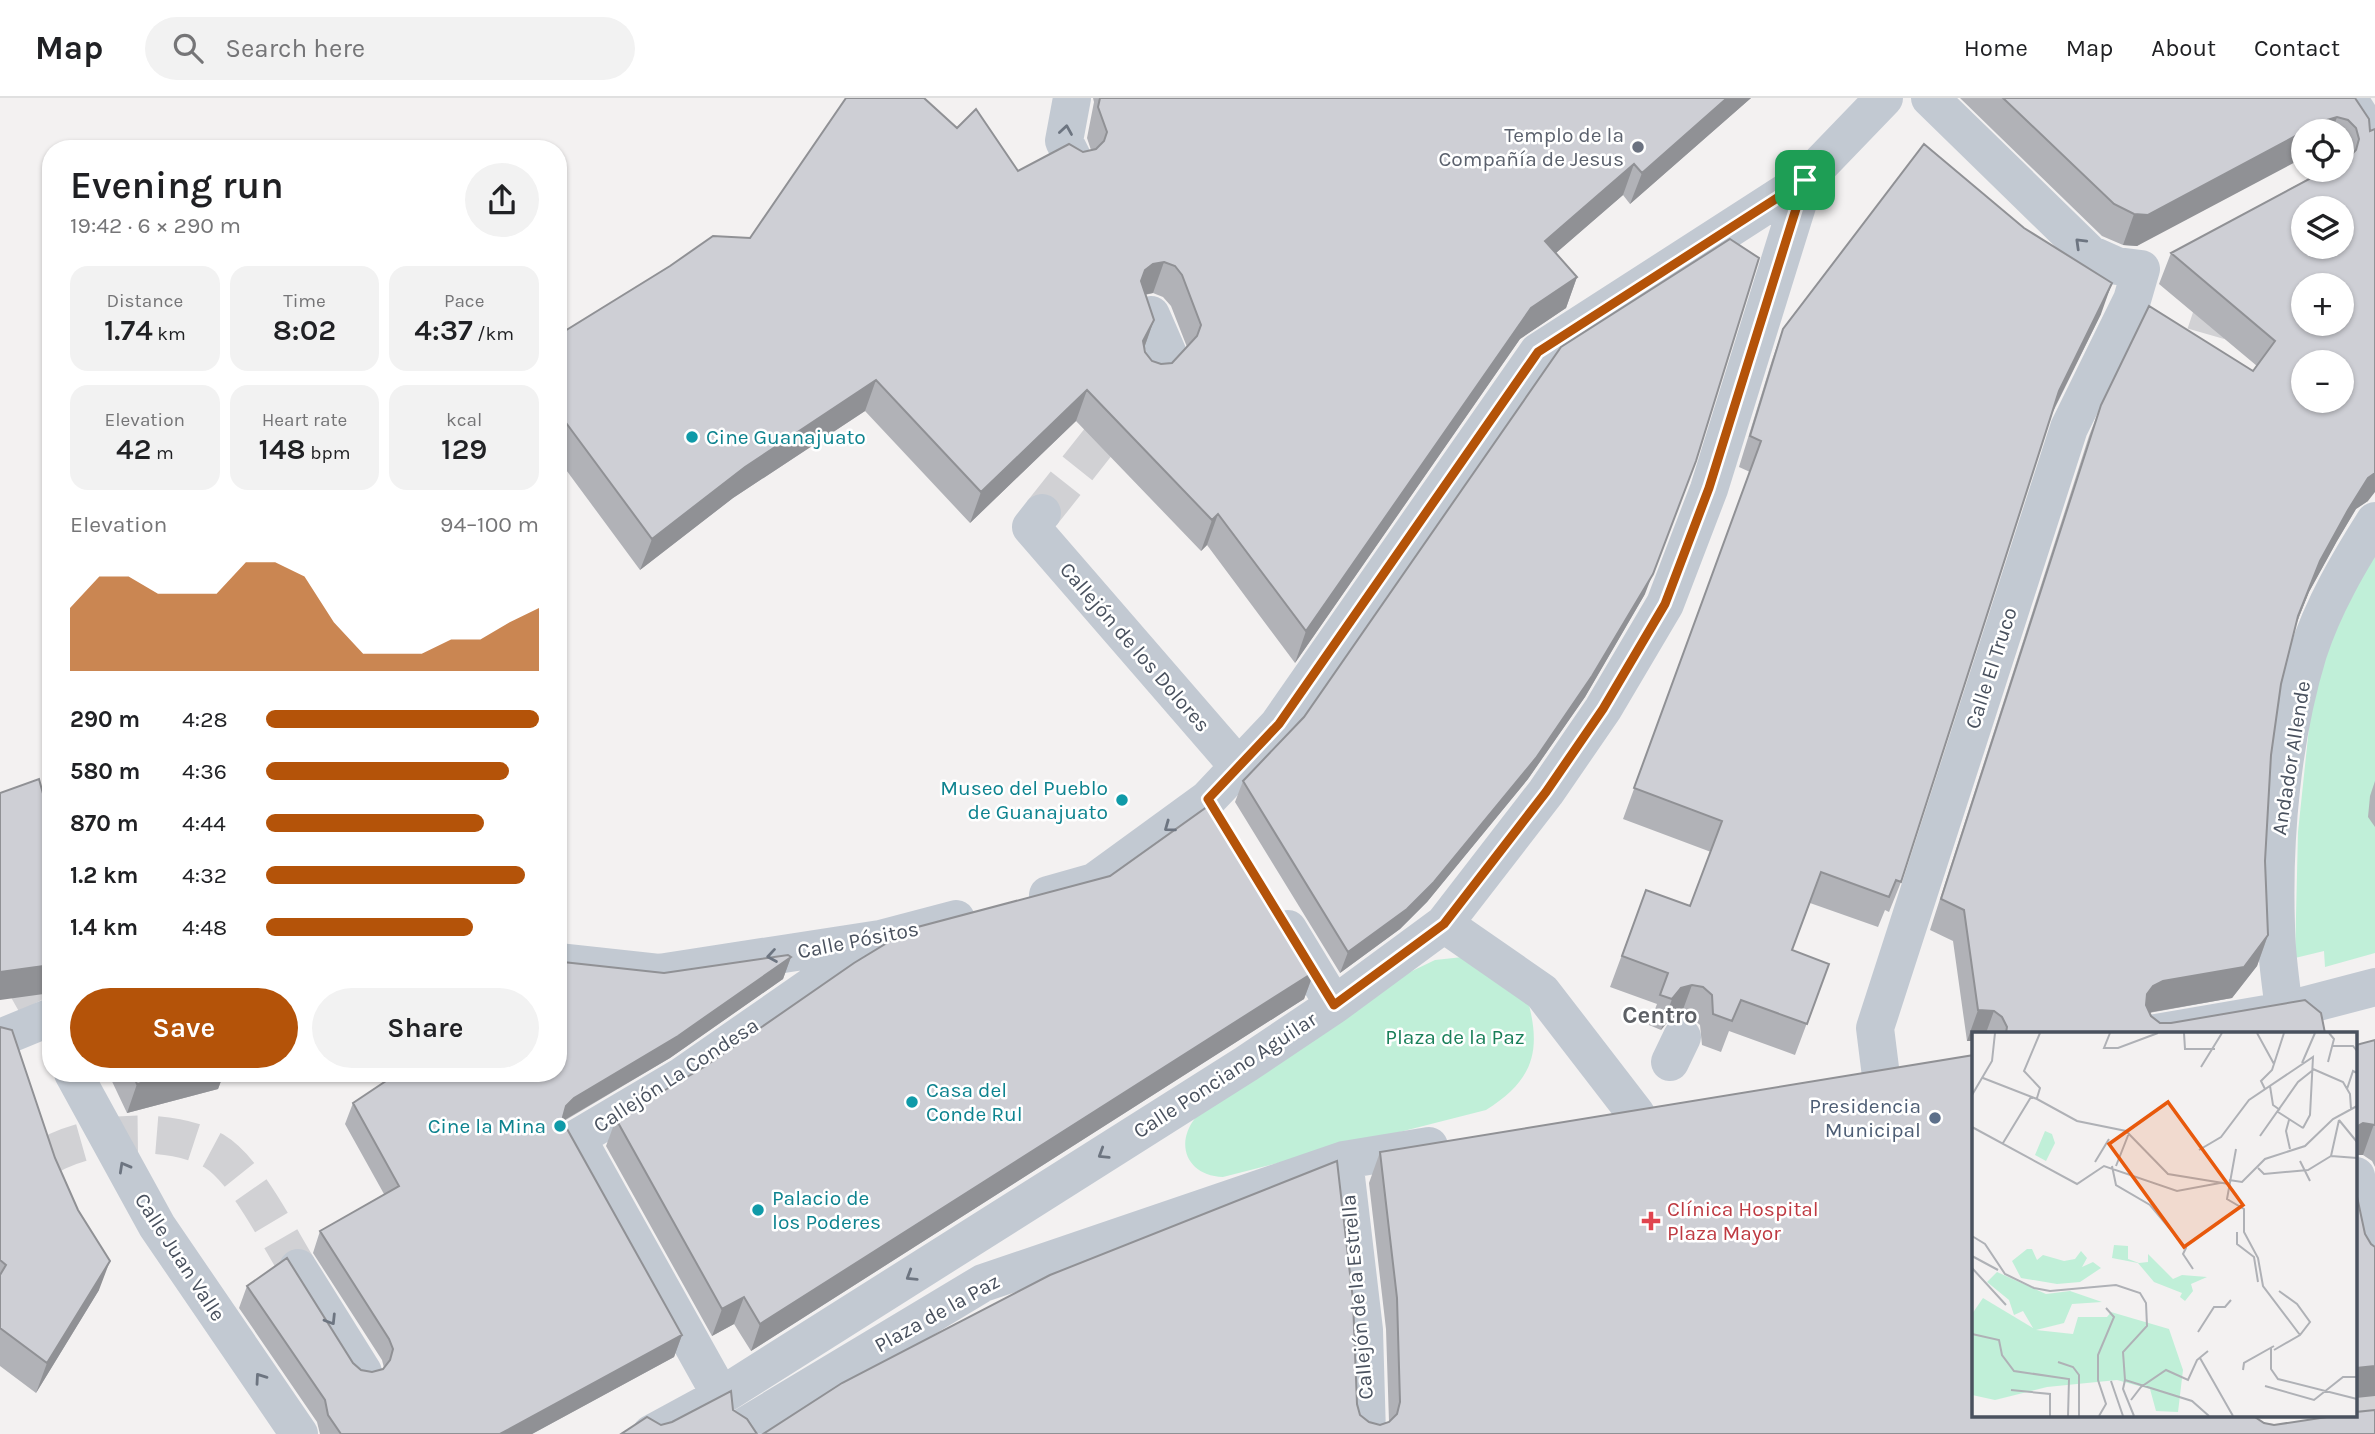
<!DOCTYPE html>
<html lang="en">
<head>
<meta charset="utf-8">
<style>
	body { margin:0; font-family:Karla,sans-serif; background:#f2f2f2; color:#202124; height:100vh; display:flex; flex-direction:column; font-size:26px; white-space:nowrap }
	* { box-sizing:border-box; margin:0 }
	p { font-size:23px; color:#757577 }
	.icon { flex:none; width:38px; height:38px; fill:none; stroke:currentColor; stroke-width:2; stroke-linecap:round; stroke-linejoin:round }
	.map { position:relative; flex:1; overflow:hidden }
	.details { position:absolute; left:42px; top:42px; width:525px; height:942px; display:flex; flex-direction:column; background:#fff; border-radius:28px; box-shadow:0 2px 5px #0004 }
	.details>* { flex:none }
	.controls { position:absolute; left:2291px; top:21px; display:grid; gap:14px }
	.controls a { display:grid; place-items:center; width:63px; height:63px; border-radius:50%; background:#fff; box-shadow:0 2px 5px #0004; font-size:35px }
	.pin { position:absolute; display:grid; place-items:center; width:60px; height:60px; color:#fff; margin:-30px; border-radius:14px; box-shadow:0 4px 10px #0006 }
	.round { display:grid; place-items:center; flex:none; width:74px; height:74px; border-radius:37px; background:#f2f2f2 }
	.overview { display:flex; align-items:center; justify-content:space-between; height:119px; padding:0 28px }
	h1 { font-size:38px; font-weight:600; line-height:52px }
	.stats { display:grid; grid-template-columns:repeat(3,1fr); gap:10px; height:119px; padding:7px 28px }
	.stats div { display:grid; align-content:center; border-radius:18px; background:#f2f2f2; text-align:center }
	.stats b { font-size:30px; font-weight:600 }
	.stats small { font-size:19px; font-weight:400 }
	.stats p { font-size:19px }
	.chart { height:196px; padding:14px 28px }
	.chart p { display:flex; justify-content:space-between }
	.chart svg { width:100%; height:126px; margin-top:7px; fill:#b45309; opacity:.7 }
	.cta { display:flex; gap:14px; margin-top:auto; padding:14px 28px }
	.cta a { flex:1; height:80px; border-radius:42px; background:#b45309; color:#fff; font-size:28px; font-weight:600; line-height:80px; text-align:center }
	.cta a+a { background:#f2f2f2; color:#202124 }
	ul { padding:0 28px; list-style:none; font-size:23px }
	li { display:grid; grid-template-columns:112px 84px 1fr; align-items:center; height:52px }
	li i { height:18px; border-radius:9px; background:#b45309 }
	header { display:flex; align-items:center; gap:42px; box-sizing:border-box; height:98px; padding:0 35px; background:#fff; border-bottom:2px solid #e0e0e0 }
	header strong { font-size:33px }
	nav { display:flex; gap:38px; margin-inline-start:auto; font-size:24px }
	.search { width:490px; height:63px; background:#f2f2f2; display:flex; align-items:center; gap:18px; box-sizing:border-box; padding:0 24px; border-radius:38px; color:#757577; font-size:26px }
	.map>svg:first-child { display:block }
	.green { fill:#c0efd8 }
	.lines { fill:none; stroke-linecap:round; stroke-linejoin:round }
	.street-tunnel { stroke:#d1d1d4; stroke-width:38; stroke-dasharray:38 19; stroke-linecap:butt }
	.street { stroke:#c2c9d2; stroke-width:38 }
	.wall { fill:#b1b2b7; fill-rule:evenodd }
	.shaded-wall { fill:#909195 }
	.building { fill:#cecfd5; stroke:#909195; stroke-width:2; fill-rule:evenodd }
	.oneway { stroke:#6d7581 }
	.route-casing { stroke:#fff; stroke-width:14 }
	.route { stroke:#b45309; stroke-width:9 }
	.worship-dot { fill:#6b7280; stroke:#fff; stroke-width:2.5 }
	.culture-dot { fill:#0f9aa8; stroke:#fff; stroke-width:2.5 }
	.service-dot { fill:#5c6f8a; stroke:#fff; stroke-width:2.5 }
	.health-dot { fill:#e0444e; stroke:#fff; stroke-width:2.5 }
	.labels { text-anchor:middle; stroke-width:5; stroke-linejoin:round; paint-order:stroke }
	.worship-label { font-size:21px; fill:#5b616d; stroke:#fff; text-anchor:end }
	.culture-label { font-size:21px; fill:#0d838f; stroke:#fff; text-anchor:start }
	.street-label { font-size:21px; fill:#49515e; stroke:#fff }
	.park-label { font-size:21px; fill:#197f59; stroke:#fff }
	.service-label { font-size:21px; fill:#4e5e75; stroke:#fff; text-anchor:end }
	.health-label { font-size:21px; fill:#be3a42; stroke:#fff; text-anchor:start }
	.quarter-label { font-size:24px; font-weight:bold; fill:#5d6065; stroke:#fff }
	.inset-road { fill:none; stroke:#afb1b6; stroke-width:2 }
	.view { fill:#e8590c; fill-opacity:0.15; stroke:#e8590c; stroke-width:3.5 }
	.inset-edge { fill:none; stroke:#49515e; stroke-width:3.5 }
</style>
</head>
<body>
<header>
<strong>Map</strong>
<div class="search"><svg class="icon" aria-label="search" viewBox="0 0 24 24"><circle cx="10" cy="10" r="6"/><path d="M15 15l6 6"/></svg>Search here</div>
<nav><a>Home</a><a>Map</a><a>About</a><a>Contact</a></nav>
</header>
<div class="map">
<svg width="2375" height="1336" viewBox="0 0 2375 1336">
	<rect width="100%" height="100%" fill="#f3f1f1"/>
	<path class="green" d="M2375,457V855L2325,869L2324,853L2295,860L2298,734L2314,582L2355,489Z
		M1463,859L1528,903C1542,955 1532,983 1486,1012L1223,1079C1187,1078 1174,1046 1196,1019L1410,874L1435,862Z"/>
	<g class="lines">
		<path class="street-tunnel" d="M2197,292C2199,251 2209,216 2230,180
			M1042,415L1130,304
			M0,841L36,905
			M0,1092C17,1078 38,1063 58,1053C101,1033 172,1029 214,1053C246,1072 278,1138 298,1170
			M2356,1290L2361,1296L2365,1336"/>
		<path class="street" d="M1072,0L1064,43L1074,63
			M1930,0L2090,156L2117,168L2141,171
			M2348,0L2369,33L2375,30
			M1151,217L1168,256L1153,276
			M1042,415L1031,429L1238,668
			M1048,797L1094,784L1208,701L1278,627L1538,254L1805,82L1884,0
			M1444,826L1542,894L1636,1016
			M1288,831L1334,907
			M558,864L659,875L880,841L956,821
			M2284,913C2281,885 2276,856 2276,828C2273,739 2282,640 2308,555C2323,508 2349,464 2375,423
			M2156,935L2284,913L2375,889
			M0,940L51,919
			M1670,964L1682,939
			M73,975L157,1128L299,1336
			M1881,978L1875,930L2069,330L2132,202L2141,171
			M1344,1062L1364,1232L1367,1336
			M2356,1078L2375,1162
			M298,1170L363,1274
			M721,1298L577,1040L682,978L872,846
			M740,1331L983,1185L1344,1062L1429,1048
			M651,1336L721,1298L1246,966L1334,907L1444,826L1546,694L1603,611L1665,506L1709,391L1805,82"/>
	</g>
	<path class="wall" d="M1093,0H1751L1630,106L1623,97L1556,155L1577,179L1566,210L1520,241L1295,565L1207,447L1201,453L1076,323L970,425L865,313L733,400L640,472L558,361V238L750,140L957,30L1018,73L1091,52L1087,40L1094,4ZM1153,195L1163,199L1171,208L1187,249L1172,265L1161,266L1152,263L1145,254L1144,250L1154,222L1145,197Z
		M1960,0H2355L2369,21L2368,403L2356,411L2337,443L2309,494L2296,526L2281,586L2271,657L2265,763L2268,837L2257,868L2232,900L2149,915L2151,918L2160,925L2325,935H1974V943H1967L1953,843L1930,832L2089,338L2101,307L2253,273L2257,268L2159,186L2171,155L2345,61L2342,58V33H2303L2137,148L2123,147L2102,138Z
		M2101,216L2052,316L1901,784L1889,814L1885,812L1878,829L1810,805L1792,852L1829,866L1795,957L1729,933L1721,954L1702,947L1700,927L1692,920L1681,917L1670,921L1661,932L1649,927L1657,906L1610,889L1646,792L1690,808L1711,754L1623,721L1750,374L1739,369L1772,262L1783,231Z
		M1645,496L1585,599L1528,681L1427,804L1400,831L1340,875L1235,704L1243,683Z
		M2375,683V729L2368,719L2370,698Z
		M791,859L783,881L670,960L564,1023L566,1029L682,1237L674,1259L532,1336H320L317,1324L239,1210L247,1188L353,1265L361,1272L372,1274L384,1270L382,1262L313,1155L320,1133L384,1096L345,1026L353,1005L386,983L384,975H558L563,864L664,875Z
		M1314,874L1304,901L751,1253L734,1226L712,1238L606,1048L616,1021Z
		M0,929L99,1192L36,1295L0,1268Z
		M2375,942V1069L2372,1063L2363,1057H2356V947Z
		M108,975H224L218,991L127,1015Z
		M1380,1054L2255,1319L2264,1325L2375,1336H763L1357,1306L1360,1317L1369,1324L1380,1327L1389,1324L1386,1231L1369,1085Z"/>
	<path class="shaded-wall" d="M1727,0H1751L1630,106L1642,75Z
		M2337,19L2332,33H2305L2327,22Z
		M2303,34V60L2137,148L2123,147L2134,116Z
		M1634,66L1623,97L1534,174L1545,143Z
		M1164,164L1153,195L1142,197L1129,214L1145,172L1153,166Z
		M1577,179L1566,210L1520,241L1295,565L1306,533L1531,210Z
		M2112,185L2101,216L2048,323L2059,293Z
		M1154,222L1143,253V243Z
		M876,282L865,313L733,400L640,472L652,441L745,369Z
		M1087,292L1076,323L970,425L981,394Z
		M1696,363L1645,496L1585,599L1528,681L1427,804L1400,831L1340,875L1348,854Z
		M2375,375V394L2368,403L2356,411L2337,443L2309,494L2287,549L2320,463L2348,412L2368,380Z
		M1218,416L1207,447L1201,453L1212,422Z
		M2268,837L2257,868L2232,900L2152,914L2142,919L2147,896L2153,888Z
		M791,859L783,881L670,960L566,1021L558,1030L566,1008L574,1000Z
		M51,867V895L0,902V874Z
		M1314,874L1304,901L751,1253L760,1226Z
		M1692,887L1681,917L1670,921L1661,932L1672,901L1681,890Z
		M1978,912L1994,913L1986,935H1974V943H1967Z
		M179,975H224L218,991L127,1015L137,986Z
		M2363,1025L2374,1026L2363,1057H2356V1029Z
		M110,1163L99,1192L36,1295L47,1265Z
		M744,1199L734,1226L712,1238L722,1211Z
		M682,1237L674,1259L532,1336H500Z
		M2375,1268V1298L2356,1300V1270Z"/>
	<path class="building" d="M846,0H924L957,30L976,11L1018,73L1069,46L1083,54L1096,51L1104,43L1107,34L1098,9L1100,0H1727L1642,75L1634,66L1545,143L1577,179L1531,210L1306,533L1218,416L1212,422L1087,292L981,394L876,282L745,369L652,441L558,314V238L560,236L670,168L713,138L750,140ZM1164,164L1175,168L1182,177L1201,227L1197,238L1172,265L1161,266L1152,263L1145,254L1143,243L1154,222L1141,183L1145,172L1153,166Z
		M2003,0H2355L2369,21L2370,33L2375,31V375L2368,380L2348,412L2320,463L2298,518L2281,586L2271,657L2265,763L2268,837L2244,869L2163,883L2153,888L2147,896L2146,907L2151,918L2160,925H2171L2305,902L2321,915L2325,935H2006L2007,929L2002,919L1994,913L1978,912L1964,812L1941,801L2101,307L2149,208L2253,273L2275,243L2171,155L2326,72H2342V63L2348,60L2356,52L2359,41L2356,30L2348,22L2337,19L2327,22L2305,33H2303V34L2148,117L2134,116L2114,106ZM2303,110H2342V149H2303ZM2303,187H2342V226H2303ZM2303,264H2342V303H2303Z
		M1924,46L2024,130L2112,185L2059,293L1901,784L1896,782L1889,799L1821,774L1792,852L1829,866L1807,926L1741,902L1732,923L1713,916L1712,897L1703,889L1692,887L1681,890L1672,901L1660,897L1668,875L1622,858L1646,792L1690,808L1722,723L1634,690L1761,343L1750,338L1783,231Z
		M1730,141L1759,160L1696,363L1653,476L1592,578L1536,660L1434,784L1407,811L1348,854L1243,683L1304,619L1561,249Z
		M39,681L51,725V867L0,874V695Z
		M1211,706L1314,874L760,1226L744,1199L722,1211L616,1021L704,969L854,865L910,831L1110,778Z
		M788,857L791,859L678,938L574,1000L566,1008L563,1019L566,1029L682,1237L500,1336H341L328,1317L325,1302L247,1188L287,1160L353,1265L361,1272L372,1274L383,1271L390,1262L393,1251L389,1241L320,1133L399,1088L353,1005L398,975H558V862L563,864L664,875Z
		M0,929L12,932L55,1060L78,1112L110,1163L47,1265L0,1230V1177L6,1167L0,1162Z
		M2375,942V1027L2363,1025L2356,1029V947Z
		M1974,957V1317H2254L2255,1319L2264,1325L2274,1327L2340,1317H2356V1314L2375,1312V1336H763L842,1285L1050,1177L1337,1063L1353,1202L1357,1306L1360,1317L1369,1324L1380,1327L1389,1324L1397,1316L1400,1304L1397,1200L1380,1054Z
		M132,975H179L137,986Z
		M2356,1094L2365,1136L2371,1146L2375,1149V1268L2356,1270Z
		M731,1293L733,1312L747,1321L757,1336H621L647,1319L661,1327L672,1324Z"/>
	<defs><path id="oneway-chevron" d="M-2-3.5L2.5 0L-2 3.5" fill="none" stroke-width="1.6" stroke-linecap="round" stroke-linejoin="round" transform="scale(1.75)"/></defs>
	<g class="oneway">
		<use href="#oneway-chevron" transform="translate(1066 32) rotate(-81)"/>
		<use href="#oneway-chevron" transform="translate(2080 145) rotate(-136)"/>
		<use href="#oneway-chevron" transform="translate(1169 729) rotate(144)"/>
		<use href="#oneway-chevron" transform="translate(772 858) rotate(171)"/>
		<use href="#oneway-chevron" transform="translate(1103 1056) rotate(148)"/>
		<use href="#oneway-chevron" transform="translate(124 1069) rotate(-119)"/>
		<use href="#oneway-chevron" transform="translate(911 1178) rotate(148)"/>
		<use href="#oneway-chevron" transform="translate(331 1222) rotate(58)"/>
		<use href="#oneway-chevron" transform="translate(260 1280) rotate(-125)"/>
	</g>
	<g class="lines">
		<defs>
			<path id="route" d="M1805,82L1709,390L1665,506L1603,611L1546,694L1444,826L1334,907L1208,701L1279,626L1538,254Z"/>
		</defs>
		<use href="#route" class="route-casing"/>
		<use href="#route" class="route"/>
	</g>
	<circle class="worship-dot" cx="1638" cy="49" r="7"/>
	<g class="culture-dot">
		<circle cx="692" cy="339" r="7"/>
		<circle cx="1122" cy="702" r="7"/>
		<circle cx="912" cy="1004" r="7"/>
		<circle cx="560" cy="1028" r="7"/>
		<circle cx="758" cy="1112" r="7"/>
	</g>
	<circle class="service-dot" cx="1935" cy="1020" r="7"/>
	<path class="health-dot" d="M1647.5 1112.5h7v7h7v7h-7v7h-7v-7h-7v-7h7z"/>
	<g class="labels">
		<g class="worship-label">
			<text x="1624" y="44">Templo de la<tspan x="1624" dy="24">Compañía de Jesus</tspan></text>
		</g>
		<g class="culture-label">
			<text x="706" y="346">Cine Guanajuato</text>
			<text x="1108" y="697" text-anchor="end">Museo del Pueblo<tspan x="1108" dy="24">de Guanajuato</tspan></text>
			<text x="926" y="999">Casa del<tspan x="926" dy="24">Conde Rul</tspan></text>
			<text x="546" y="1035" text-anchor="end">Cine la Mina</text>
			<text x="772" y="1107">Palacio de<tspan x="772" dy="24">los Poderes</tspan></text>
		</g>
		<g class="street-label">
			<text transform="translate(1135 549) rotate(49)" y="7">Callejón de los Dolores</text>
			<text transform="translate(1991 570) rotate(-72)" y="7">Calle El Truco</text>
			<text transform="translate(2291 660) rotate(-81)" y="7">Andador Allende</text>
			<text transform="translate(858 842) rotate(-11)" y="7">Calle Pósitos</text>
			<text transform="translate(676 977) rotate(-33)" y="7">Callejón La Condesa</text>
			<text transform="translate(1225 977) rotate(-33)" y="7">Calle Ponciano Aguilar</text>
			<text transform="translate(180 1159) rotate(57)" y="7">Calle Juan Valle</text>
			<text transform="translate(1357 1199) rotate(-95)" y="7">Callejón de la Estrella</text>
			<text transform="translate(937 1215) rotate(-29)" y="7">Plaza de la Paz</text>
		</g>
		<g class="park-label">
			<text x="1455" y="946">Plaza de la Paz</text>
		</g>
		<g class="service-label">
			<text x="1921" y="1015">Presidencia<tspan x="1921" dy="24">Municipal</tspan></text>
		</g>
		<g class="health-label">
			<text x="1667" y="1118">Clínica Hospital<tspan x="1667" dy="24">Plaza Mayor</tspan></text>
		</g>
		<g class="quarter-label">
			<text x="1660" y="925">Centro</text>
		</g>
	</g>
	<g transform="translate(1972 934)">
		<rect width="385" height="385" fill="#f3f1f1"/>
		<path d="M73,99L80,102L83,111L74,129L63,123ZM142,213L156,214V227L167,231L176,230V222L201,247L210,243L235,245L219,252L221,259L213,269L208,265L210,261L182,250L166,231L140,226ZM55,217H60L65,228L71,223L92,229L103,227L109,219L115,226L110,235L121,230L129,236L108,250L85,252L49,246L40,229ZM25,240L74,262L98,259L130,270L100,272L92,291L64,298L101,302L106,285H135L139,280L197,297L211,338L206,380L184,379L178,357L145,348L75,355L23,368L0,363V282L11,266L61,296L51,279L42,283L37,268L15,250Z" fill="#c0efd8"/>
		<path class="inset-road" d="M138,1L132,16H146L186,1M212,1L213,17H243M285,1L302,32M360,14H381L385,19M356,30L362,7L357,1M330,31L343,1M229,35L250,1M341,37L371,50L378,62L379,77M11,46L65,67L105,89L154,99L196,142L257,152M298,54L301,73L308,78M293,57L289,49L300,38L312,1M375,57L381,39L385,41M0,63L20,29L23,1M65,66L68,56L52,39L68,1M306,80L331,96M317,88L314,99L318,117M367,88L385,110M0,95L105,152L132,134L205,159L248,151M288,104L326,50L341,38M31,111L59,65M264,117L255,167L272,177V200L286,226L291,254L328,303M227,118L249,105L277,68L341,25L338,83L331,96M359,124L367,88M359,124L385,126M328,129L338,149M123,130L137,107M140,134L144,153L178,173L214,216L211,222L221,237M144,134L157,101M286,136L292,142L336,138L359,124M257,148L270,150L293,127L333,114L361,87L385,74M265,200V212L282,225L286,250M0,204L13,212L33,242L62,256L78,259L144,253L168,261L174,271L175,294L151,320L153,348L220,369L237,384M0,224L26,238M0,236L34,273M226,300L242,275H253L259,268M0,302L27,308L30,323L42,339L97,347L96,384M299,316V337L306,347L385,367M302,318L328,303L338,290L325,272L307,259M228,326L261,384M86,330L101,335L107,343V384M271,338L272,331L302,314M153,348L151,357L162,384M139,349L151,384M293,354L342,368L371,345H385M39,358L78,362V384M159,368L169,355L194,338L216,348L225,328L236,319M127,384L134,372L126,348V323L142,285L134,276"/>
		<path class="view" d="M196,70L271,173L212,215L137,112Z"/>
		<rect width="385" height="385" class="inset-edge"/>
	</g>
</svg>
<div class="controls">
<a><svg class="icon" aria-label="locate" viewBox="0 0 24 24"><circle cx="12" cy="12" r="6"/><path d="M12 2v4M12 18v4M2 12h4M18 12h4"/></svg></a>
<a><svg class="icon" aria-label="layers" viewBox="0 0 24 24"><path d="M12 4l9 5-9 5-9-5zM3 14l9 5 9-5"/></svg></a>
<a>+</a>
<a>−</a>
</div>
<div class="pin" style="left:1805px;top:82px;background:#1e9e55"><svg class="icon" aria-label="arrive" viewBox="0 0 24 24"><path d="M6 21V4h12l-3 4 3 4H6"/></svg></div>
<section class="details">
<div class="overview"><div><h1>Evening run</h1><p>19:42 · 6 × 290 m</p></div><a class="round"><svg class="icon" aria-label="share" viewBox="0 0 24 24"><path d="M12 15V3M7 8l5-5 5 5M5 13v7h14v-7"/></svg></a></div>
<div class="stats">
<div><p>Distance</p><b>1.74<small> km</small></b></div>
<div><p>Time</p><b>8:02</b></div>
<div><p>Pace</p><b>4:37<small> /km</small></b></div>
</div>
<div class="stats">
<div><p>Elevation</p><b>42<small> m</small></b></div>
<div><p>Heart rate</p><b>148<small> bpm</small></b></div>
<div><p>kcal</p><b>129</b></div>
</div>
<div class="chart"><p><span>Elevation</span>94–100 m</p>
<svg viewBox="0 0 160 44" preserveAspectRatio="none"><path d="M0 44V22L10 11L20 11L30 17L40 17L50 17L60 6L70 6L80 11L90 27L100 38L110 38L120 38L130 33L140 33L150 27L160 22V44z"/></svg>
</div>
<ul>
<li><b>290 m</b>4:28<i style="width:100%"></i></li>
<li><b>580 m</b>4:36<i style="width:89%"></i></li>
<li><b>870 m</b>4:44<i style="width:80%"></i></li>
<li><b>1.2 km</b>4:32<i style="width:95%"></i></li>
<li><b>1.4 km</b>4:48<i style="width:76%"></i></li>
</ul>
<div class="cta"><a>Save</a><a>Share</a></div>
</section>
</div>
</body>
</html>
